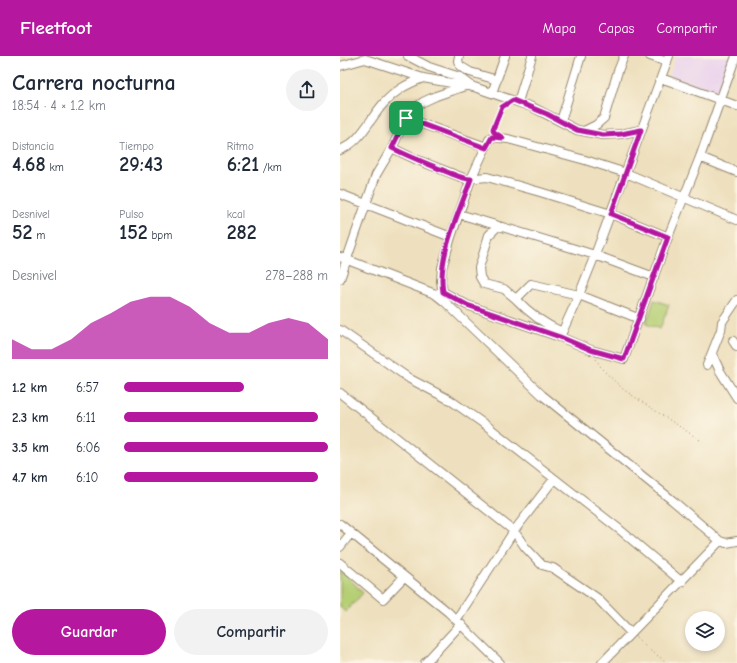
<!DOCTYPE html>
<html lang="es">
<head>
<meta charset="utf-8">
<style>
	body { margin:0; font-family:"Comic Neue",sans-serif; background:#f2f2f3; color:#1f2937; height:100vh; display:flex; flex-direction:column; font-size:15px; white-space:nowrap }
	* { box-sizing:border-box; margin:0 }
	p { font-size:13px; color:#747a83 }
	.icon { flex:none; width:22px; height:22px; fill:none; stroke:currentColor; stroke-width:2; stroke-linecap:round; stroke-linejoin:round }
	.map { position:relative; flex:1; overflow:hidden }
	.side { display:flex; flex-direction:column; background:#fff; width:340px }
	.side>* { flex:none }
	.tools { position:absolute; left:345px; top:555px; display:grid; gap:8px }
	.tools a { display:grid; place-items:center; width:40px; height:40px; border-radius:50%; background:#fff; box-shadow:0 2px 6px #0003; font-size:20px }
	.pin { position:absolute; display:grid; place-items:center; width:34px; height:34px; color:#fff; margin:-17px; border-radius:8px; box-shadow:0 2px 6px #0006 }
	.round { display:grid; place-items:center; flex:none; width:42px; height:42px; border-radius:21px; background:#f2f2f3 }
	.headline { display:flex; align-items:center; justify-content:space-between; height:68px; padding:0 12px }
	h1 { font-size:22px; font-weight:700; line-height:30px }
	.figures { display:grid; grid-template-columns:repeat(3,1fr); gap:6px; height:68px; padding:4px 12px }
	.figures div { display:grid; align-content:center }
	.figures b { font-size:20px; font-weight:700 }
	.figures small { font-size:11px; font-weight:400 }
	.figures p { font-size:11px }
	.chart { height:112px; padding:8px 12px }
	.chart p { display:flex; justify-content:space-between }
	.chart svg { width:100%; height:72px; margin-top:4px; fill:#b5179e; opacity:.7 }
	.button { display:flex; gap:8px; margin-top:auto; padding:8px 12px }
	.button a { flex:1; height:46px; border-radius:24px; background:#b5179e; color:#fff; font-size:16px; font-weight:700; line-height:46px; text-align:center }
	.button a+a { background:#f2f2f3; color:#1f2937 }
	ul { padding:0 12px; list-style:none; font-size:13px }
	li { display:grid; grid-template-columns:64px 48px 1fr; align-items:center; height:30px }
	li i { height:10px; border-radius:5px; background:#b5179e }
	header { display:flex; align-items:center; gap:24px; box-sizing:border-box; height:56px; padding:0 20px; background:#b5179e; color:#fff }
	header strong { font-size:19px }
	nav { display:flex; gap:22px; margin-inline-start:auto; font-size:14px }
	main { display:flex; flex:1; min-height:0 }
	.map>svg:first-child { display:block }
	.built { fill:#e9d2ed }
	.pitch { fill:#b5cf75; stroke:#787c4a }
	.lines { fill:none; stroke-linecap:round; stroke-linejoin:round }
	.minor-casing { stroke:#94856e; stroke-width:10 }
	.path { stroke:#94856e; stroke-width:1; stroke-dasharray:1 3; stroke-linecap:butt }
	.minor { stroke:#fff; stroke-width:8 }
	.route-casing { stroke:#fff; stroke-width:8 }
	.route { stroke:#b5179e; stroke-width:5 }
</style>
</head>
<body>
<header>
<strong>Fleetfoot</strong>
<nav><a>Mapa</a><a>Capas</a><a>Compartir</a></nav>
</header>
<main>
<section class="side">
<div class="headline"><div><h1>Carrera nocturna</h1><p>18:54 · 4 × 1.2 km</p></div><a class="round"><svg class="icon" aria-label="share" viewBox="0 0 24 24"><path d="M12 15V3M7 8l5-5 5 5M5 13v7h14v-7"/></svg></a></div>
<div class="figures">
<div><p>Distancia</p><b>4.68<small> km</small></b></div>
<div><p>Tiempo</p><b>29:43</b></div>
<div><p>Ritmo</p><b>6:21<small> /km</small></b></div>
</div>
<div class="figures">
<div><p>Desnivel</p><b>52<small> m</small></b></div>
<div><p>Pulso</p><b>152<small> bpm</small></b></div>
<div><p>kcal</p><b>282</b></div>
</div>
<div class="chart"><p><span>Desnivel</span>278–288 m</p>
<svg viewBox="0 0 160 44" preserveAspectRatio="none"><path d="M0 44V32L10 38L20 38L30 32L40 22L50 16L60 9L70 6L80 6L90 12L100 22L110 28L120 28L130 22L140 19L150 22L160 32V44z"/></svg>
</div>
<ul>
<li><b>1.2 km</b>6:57<i style="width:59%"></i></li>
<li><b>2.3 km</b>6:11<i style="width:95%"></i></li>
<li><b>3.5 km</b>6:06<i style="width:100%"></i></li>
<li><b>4.7 km</b>6:10<i style="width:95%"></i></li>
</ul>
<div class="button"><a>Guardar</a><a>Compartir</a></div>
</section>
<div class="map">
<svg width="397" height="607" viewBox="0 0 397 607">
	<rect width="100%" height="100%" fill="#fcf5e5"/>
	<filter id="ink" filterUnits="userSpaceOnUse"><feTurbulence type="fractalNoise" baseFrequency=".025" numOctaves="2"/><feDisplacementMap in="SourceGraphic" scale="8" xChannelSelector="R" yChannelSelector="G"/><feConvolveMatrix kernelMatrix="1 2 1 2 8 2 1 2 1" color-interpolation-filters="sRGB"/></filter>
	<filter id="wash" filterUnits="userSpaceOnUse"><feTurbulence type="fractalNoise" baseFrequency=".012" numOctaves="4" result="noise"/><feDisplacementMap in="SourceGraphic" scale="16" xChannelSelector="R" yChannelSelector="G"/><feGaussianBlur stdDeviation="0.9" result="paint"/><feColorMatrix in="noise" values="0 0 0 0 0 0 0 0 0 0 0 0 0 0 0 0 0 1.4 0 .05"/><feComposite in="paint" operator="in"/></filter>
	<g filter="url(#wash)">
		<rect width="100%" height="100%" fill="#eee0be"/>
		<path class="built" d="M336,0H392L378,38L329,21Z"/>
		<path class="pitch" d="M314,244L329,249L320,273L306,268Z
			M2,515L23,537L5,556L0,551V517Z"/>
	</g>
	<g filter="url(#ink)">
		<g class="lines">
			<defs>
				<path id="minor" d="M68,0L89,11L120,21L133,31
					M119,0L118,5L120,10L130,16L157,24
					M310,0L327,6
					M0,10L25,3L83,22L134,31L192,51L237,74L263,79L281,78L301,74
					M321,22L397,50
					M152,37L165,0
					M178,46L192,0
					M66,62L146,91
					M221,65L241,0
					M244,75L256,69L264,62L278,15L284,0
					M52,92L75,103L126,123L147,121L200,136L271,158L328,181
					M0,94C21,86 30,62 44,47C56,34 67,28 83,22
					M360,101L397,116
					M0,138L111,181
					M119,158L255,199L314,221
					M158,170L149,179L139,212L140,221L144,228L164,233L176,243
					M0,201L95,238L105,246L202,339L332,444L380,485L386,487L397,485
					M0,223L36,119L52,92L66,62L73,53L83,46L96,40L125,30
					M103,236L101,225L102,212L111,181L131,123L149,84L152,81L168,83L245,104L286,117L397,164
					M95,238L103,236L127,249L220,281L251,294L284,303L328,181L360,101L396,0
					M0,274L70,323L110,344L147,370L279,473L342,526
					M222,276C204,268 190,258 176,243L191,228L239,239L300,263
					M220,281L239,239L255,199L329,0
					M393,285L397,291
					M372,298L380,315L397,342
					M367,309L381,274L382,266L397,244
					M0,337L174,475L185,491L202,509L213,512L257,542L291,577
					M0,468L108,556L160,607
					M0,491L11,477
					M0,507L43,543L64,521
					M116,564L174,475L214,423
					M85,607L121,568
					M262,607L380,485"/>
			</defs>
			<use href="#minor" class="minor-casing"/>
			<path class="path" d="M153,74V73L162,51L165,49
				M256,303L262,313L284,334L360,384
				M296,581L308,593L328,607"/>
			<use href="#minor" class="minor"/>
		</g>
	</g>
	<g class="lines" filter="url(#ink)">
		<defs>
			<path id="route" d="M173,44L207,58L237,74L263,79L281,78L301,74L271,158L328,181L284,303L251,294L220,281L127,249L103,236C97,201 119,157 131,123C123,123 115,119 107,116C88,108 70,101 52,92L66,62L146,92L152,81L163,82L154,76L153,73L162,51Z"/>
		</defs>
		<use href="#route" class="route-casing"/>
		<use href="#route" class="route"/>
	</g>
</svg>
<div class="tools">
<a><svg class="icon" aria-label="layers" viewBox="0 0 24 24"><path d="M12 4l9 5-9 5-9-5zM3 14l9 5 9-5"/></svg></a>
</div>
<div class="pin" style="left:66px;top:62px;background:#1e9e55"><svg class="icon" aria-label="arrive" viewBox="0 0 24 24"><path d="M6 21V4h12l-3 4 3 4H6"/></svg></div>
</div>
</main>
</body>
</html>
